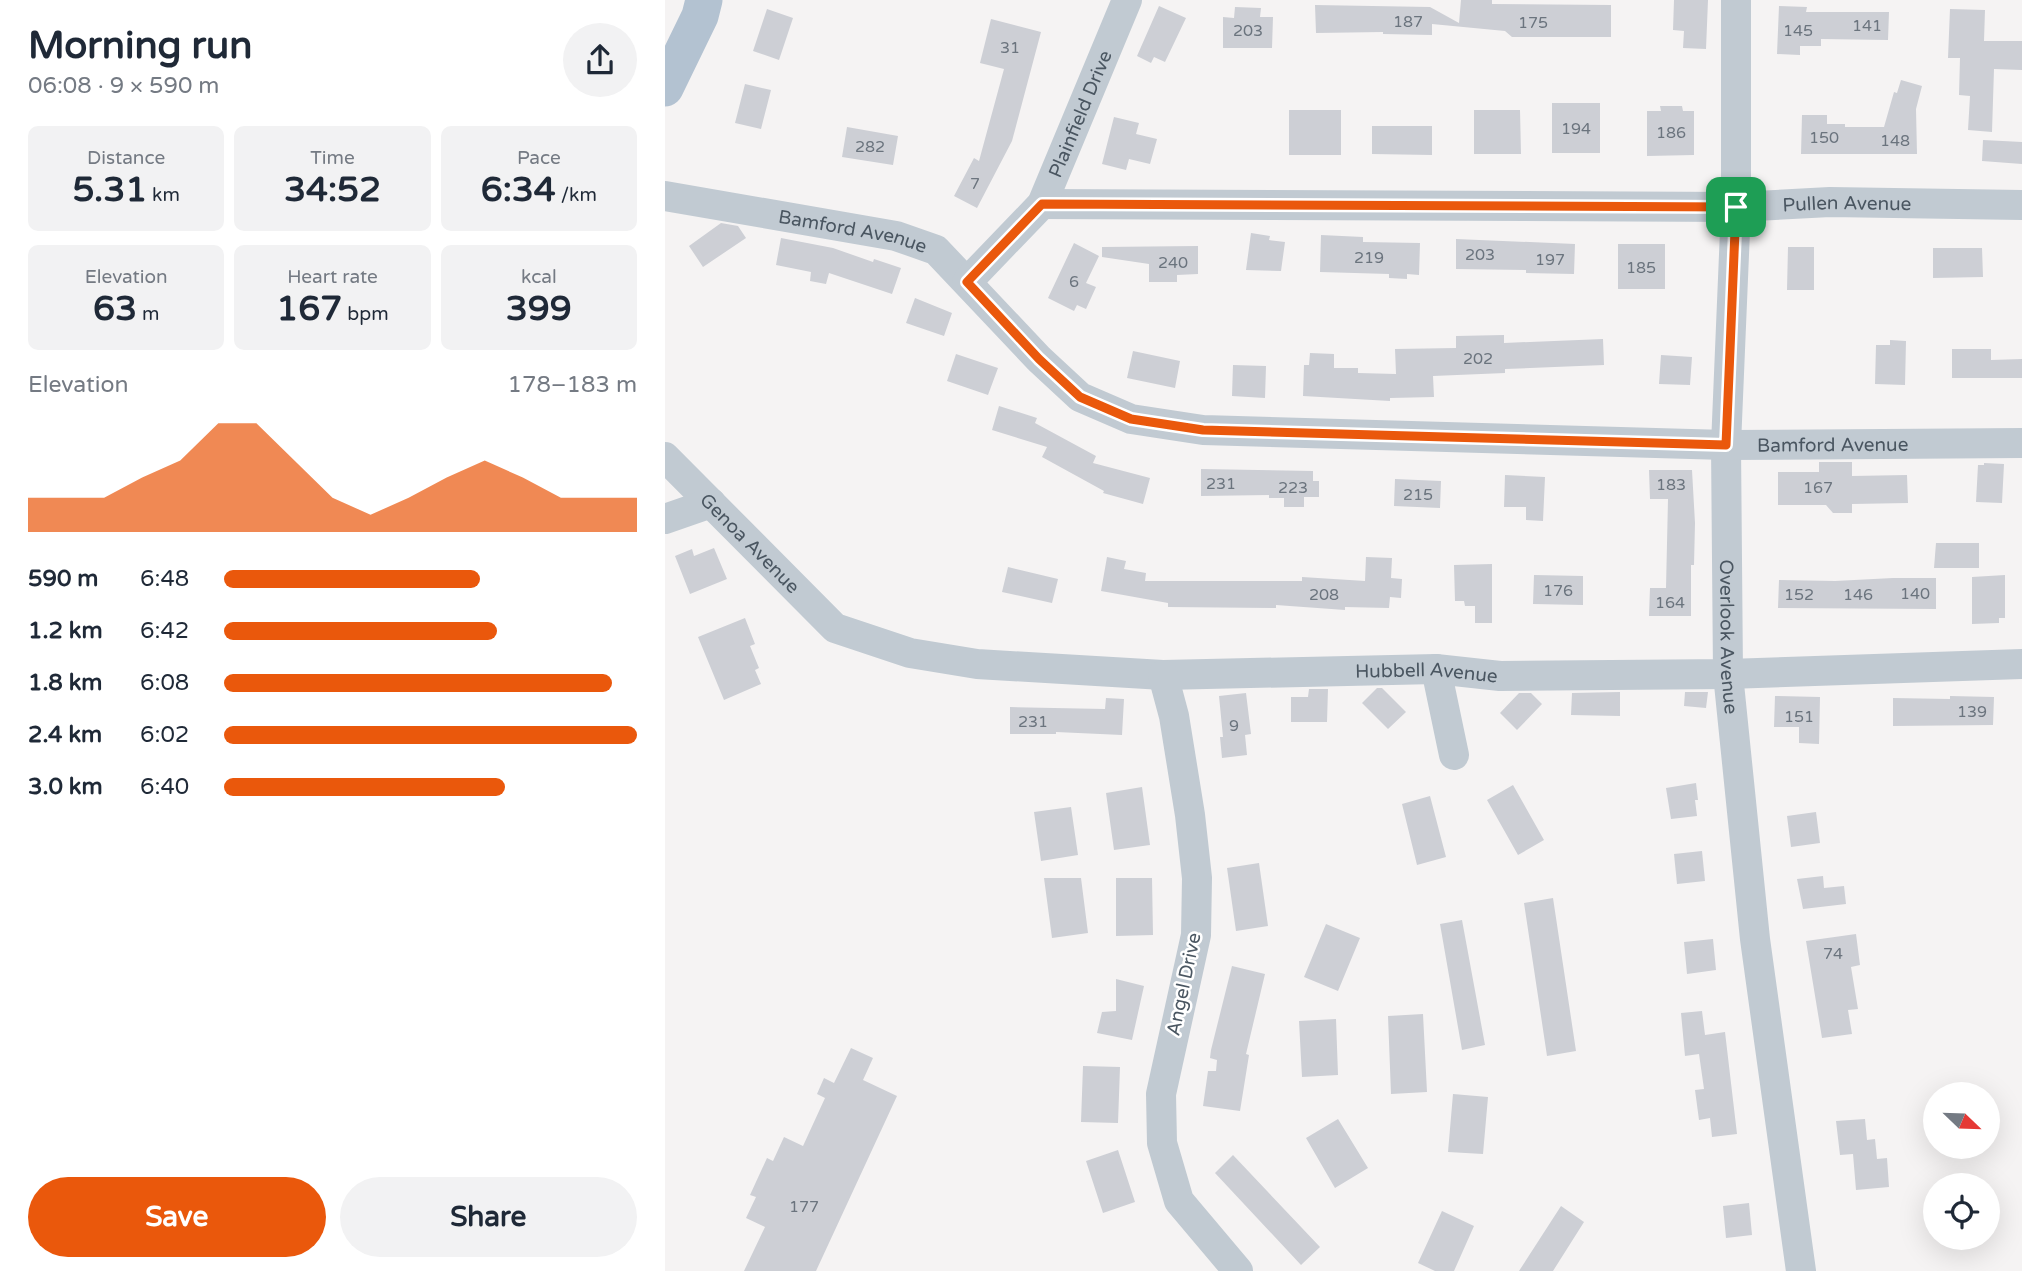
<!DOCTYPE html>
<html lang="en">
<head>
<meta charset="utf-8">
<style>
	body { margin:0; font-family:"Varela Round",sans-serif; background:#f2f2f3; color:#1f2937; height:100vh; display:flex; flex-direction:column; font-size:26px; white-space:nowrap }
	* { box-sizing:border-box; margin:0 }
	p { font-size:23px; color:#747a83 }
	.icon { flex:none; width:38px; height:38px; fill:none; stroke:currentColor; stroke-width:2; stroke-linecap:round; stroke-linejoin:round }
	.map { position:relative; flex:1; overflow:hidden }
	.panel { display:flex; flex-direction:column; background:#fff; width:665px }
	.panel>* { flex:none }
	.needle { width:46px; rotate:113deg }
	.buttons { position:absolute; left:1258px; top:1082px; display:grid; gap:14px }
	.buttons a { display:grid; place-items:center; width:77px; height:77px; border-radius:50%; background:#fff; box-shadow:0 7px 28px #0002; font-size:35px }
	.pin { position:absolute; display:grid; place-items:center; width:60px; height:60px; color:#fff; margin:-30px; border-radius:14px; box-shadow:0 4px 10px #0006 }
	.round { display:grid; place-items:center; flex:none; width:74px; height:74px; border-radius:37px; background:#f2f2f3 }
	.headline { display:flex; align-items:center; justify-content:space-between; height:119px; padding:0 28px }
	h1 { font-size:38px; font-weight:700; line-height:52px }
	.stats { display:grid; grid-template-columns:repeat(3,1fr); gap:10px; height:119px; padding:7px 28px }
	.stats div { display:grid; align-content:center; border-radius:10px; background:#f2f2f3; text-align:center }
	.stats b { font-size:35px; font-weight:700 }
	.stats small { font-size:19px; font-weight:400 }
	.stats p { font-size:19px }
	.chart { height:196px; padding:14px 28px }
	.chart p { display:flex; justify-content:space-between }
	.chart svg { width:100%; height:126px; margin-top:7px; fill:#ea580c; opacity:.7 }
	.cta { display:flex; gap:14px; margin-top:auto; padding:14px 28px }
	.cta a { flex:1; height:80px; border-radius:42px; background:#ea580c; color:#fff; font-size:28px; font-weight:700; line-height:80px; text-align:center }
	.cta a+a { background:#f2f2f3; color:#1f2937 }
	ul { padding:0 28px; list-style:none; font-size:23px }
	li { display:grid; grid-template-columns:112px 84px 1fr; align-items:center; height:52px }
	li i { height:18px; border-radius:9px; background:#ea580c }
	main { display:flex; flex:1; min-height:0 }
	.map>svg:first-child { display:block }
	.building { fill:#cdcfd5 }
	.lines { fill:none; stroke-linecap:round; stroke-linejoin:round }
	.minor { stroke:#c1cad2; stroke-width:30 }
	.major { stroke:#b3c2d1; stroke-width:37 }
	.route-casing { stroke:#fff; stroke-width:14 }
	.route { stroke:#ea580c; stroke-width:9 }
	.labels { text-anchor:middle; stroke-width:5; stroke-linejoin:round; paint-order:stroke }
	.number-label { font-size:16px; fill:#6b747e }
	.street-label { font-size:19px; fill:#4a5661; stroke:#fff }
</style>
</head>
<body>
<main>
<section class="panel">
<div class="headline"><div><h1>Morning run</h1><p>06:08 · 9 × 590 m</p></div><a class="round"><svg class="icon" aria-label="share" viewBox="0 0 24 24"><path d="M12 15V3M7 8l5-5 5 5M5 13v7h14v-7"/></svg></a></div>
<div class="stats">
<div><p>Distance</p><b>5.31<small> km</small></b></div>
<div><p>Time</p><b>34:52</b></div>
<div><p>Pace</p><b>6:34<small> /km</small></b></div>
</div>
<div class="stats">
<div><p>Elevation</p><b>63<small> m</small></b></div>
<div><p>Heart rate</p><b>167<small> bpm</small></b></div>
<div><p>kcal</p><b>399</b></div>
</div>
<div class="chart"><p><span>Elevation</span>178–183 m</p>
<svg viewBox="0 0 160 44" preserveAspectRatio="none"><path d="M0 44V32L10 32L20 32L30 25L40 19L50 6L60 6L70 19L80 32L90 38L100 32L110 25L120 19L130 25L140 32L150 32L160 32V44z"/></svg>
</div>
<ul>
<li><b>590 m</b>6:48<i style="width:62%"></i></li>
<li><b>1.2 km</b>6:42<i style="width:66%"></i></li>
<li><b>1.8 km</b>6:08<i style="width:94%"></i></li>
<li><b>2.4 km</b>6:02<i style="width:100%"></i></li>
<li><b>3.0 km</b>6:40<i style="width:68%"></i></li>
</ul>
<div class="cta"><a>Save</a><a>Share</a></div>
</section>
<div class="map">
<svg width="1357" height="1271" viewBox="0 0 1357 1271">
	<rect width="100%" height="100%" fill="#f5f3f3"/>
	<path class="building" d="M796,0H827V4L946,5V37H847L840,31L767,24V35L718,34V32L651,33L650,5L765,7L794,23Z
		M1009,0H1043L1041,49L1018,48L1019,31L1008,30Z
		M494,6L521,18L500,62L489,57L486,63L472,56Z
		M1114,6L1142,7L1141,12H1224L1223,40L1156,39V46H1135V55L1112,54Z
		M570,7L596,8L595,17H608L607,48H558V17L569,18Z
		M102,9L128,18L114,60L88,51Z
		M1285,9L1320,10L1319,41H1357V70L1329,69L1327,132L1303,130L1305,96L1294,95L1295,58H1283Z
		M326,19L376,32L347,141L312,208L289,196L309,158L314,161L339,69L315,63Z
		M1236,80L1257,86L1251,109L1252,154H1136L1137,115H1162V124H1180V127H1219L1229,92L1232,93Z
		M80,84L106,90L96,129L70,123Z
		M887,103H935V153H887Z
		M995,106H1017L1018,111H1029V155L982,156V111H996Z
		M624,110H676V155H624Z
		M809,110H855L856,154H809Z
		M449,117L474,123L471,134L492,139L485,164L464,159L461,170L437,164Z
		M707,126H767V155L707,154Z
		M182,127L233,136L228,165L177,157Z
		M1318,140L1357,142V164L1317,161Z
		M56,223L73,226L81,238L38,267L24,246Z
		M586,233L605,236L604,240L620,242L616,271L581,270Z
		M656,235L698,237V242L755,243L754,275L742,274V279L724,278V274L655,272Z
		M116,238L168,248L208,262L209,259L236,268L227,294L164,273L161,284L145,281L146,272L111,265Z
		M791,239L910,244L909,274L861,273V270L791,269Z
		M409,243L434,256L421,283L431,287L421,309L412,305L409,311L383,298Z
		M953,244H1000V289H953Z
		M533,246V274L512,275V282H484V264L437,257V247Z
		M1123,247H1149V290H1122Z
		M1268,248H1317L1318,277L1268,278Z
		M250,298L287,313L279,336L241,323Z
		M839,335V343L938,339L939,365L840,369V373L768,376L769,397L725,398V401L638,396L639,365H644L645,353L669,354V368H693V373L731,374L730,349L791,348V336Z
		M1225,340L1241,341L1240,385L1210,384L1211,345H1225Z
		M1287,349H1326V360L1357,359V378H1287Z
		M468,351L515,361L510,388L462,378Z
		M291,354L333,368L323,395L282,381Z
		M996,355L1027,357L1025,385L994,384Z
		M568,365L601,366L600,398L567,396Z
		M334,406L372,418L370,423L431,456L428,463L485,478L478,504L438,493L439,491L377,457L382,447L327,430Z
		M1154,462H1187V476L1242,475L1243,503L1187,504V513H1168L1161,505H1113V472H1154Z
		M1319,463L1339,464L1337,503L1311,502L1313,465H1319Z
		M536,469L648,471V481H654V497H639V507H619V498H604V495L536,496Z
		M984,470H1027L1030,523L1029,565H1026V616H984L985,588H1001L1003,499H985Z
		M840,475L880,477L878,521L861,520V507H839Z
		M730,479L776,481L775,508L729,506Z
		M1271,543H1314V568H1269Z
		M49,548L62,579L25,594L10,556L27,549L29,556Z
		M442,557L461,561L459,569L481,573L480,581H637V577L700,581L701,557L727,558L726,578L737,579L736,598L725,597L724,608L680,607V610L611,605V608L503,607V603L436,591Z
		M827,564V623H810V606H800L799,601H790L789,565Z
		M343,567L393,579L387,603L337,592Z
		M869,575L918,576V605L868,604Z
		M1340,575V618H1334V623L1307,624V577Z
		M1228,578H1271V609L1113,608L1114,580L1170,581Z
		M80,618L90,644L85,646L94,668L90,670L96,684L59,700L33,637Z
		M712,688H717L741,712L723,729L697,703Z
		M644,689H663L662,722H626V697H643Z
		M955,692V716L906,715L907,693Z
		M1020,692H1043L1041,708L1019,706Z
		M581,693L586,734L580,735L582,755L557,758L555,737H558L554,696Z
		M854,693H866L877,704L852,730L835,713Z
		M1110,696L1155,697L1154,744L1134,743V727H1109Z
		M1285,696L1329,697L1328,725L1228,726V698L1285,699Z
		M441,698L459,699L457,735L391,732V734H345V707L440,709Z
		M1031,783L1033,800H1030L1032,816L1006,819L1001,788Z
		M848,785L879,840L853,855L822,800Z
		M477,787L485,845L449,850L441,793Z
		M765,796L781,857L752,865L737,804Z
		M406,807L413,855L376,861L369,812Z
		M1151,812L1155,843L1126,847L1122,816Z
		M1037,851L1040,881L1012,884L1009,854Z
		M594,863L603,926L571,931L562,868Z
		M1158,876L1159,888L1179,886L1181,904L1138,909L1132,879Z
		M379,878H416L423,933L387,938Z
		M451,878H487L488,935L451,936Z
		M888,898L911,1051L882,1056L859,903Z
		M797,920L820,1045L797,1050L775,924Z
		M661,924L695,938L673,991L639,977Z
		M1191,934L1195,965L1186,967L1193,1009L1183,1010L1187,1034L1157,1038L1141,941Z
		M1048,939L1051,970L1022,974L1019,942Z
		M567,966L600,974L581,1054L584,1055L575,1111L538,1106L543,1071H551L552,1060L545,1058L546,1050Z
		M451,979L479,986L467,1040L432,1033L437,1012L451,1011Z
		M1037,1011L1040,1035L1060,1032L1072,1134L1047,1137L1045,1118L1034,1120L1030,1090L1039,1089L1034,1054L1020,1056L1016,1013Z
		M758,1014L762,1092L726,1094L723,1016Z
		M671,1019L673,1075L637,1077L634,1021Z
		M186,1048L208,1058L198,1080L232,1096L151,1271H79L100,1227L81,1218L91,1197L85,1195L102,1158L108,1161L119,1137L138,1146L160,1098L152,1094L159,1078L169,1083Z
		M418,1066L455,1067L453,1123L416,1122Z
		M788,1094L823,1097L818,1154L783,1152Z
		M673,1119L703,1168L670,1188L641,1138Z
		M1200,1119L1202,1140L1210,1139L1212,1159L1222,1158L1224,1187L1191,1190L1188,1154L1175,1155L1171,1121Z
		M453,1150L470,1202L438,1213L421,1161Z
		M568,1155L655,1247L636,1265L550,1173Z
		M1084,1203L1087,1235L1061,1238L1058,1206Z
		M896,1206L919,1222L888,1271H854Z
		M777,1211L809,1226L789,1271H770L753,1263Z"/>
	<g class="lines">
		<g class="minor">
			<path id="s1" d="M1071,0V207L1061,445L1063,674L1090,939L1136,1271"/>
			<path id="s2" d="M0,196L231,236L271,250L374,359L415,397L466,419L538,430L1061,445L1357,443"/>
			<path id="s3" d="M377,204L1071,207L1165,202L1357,205"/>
			<path id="s4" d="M302,282L377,204L462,0"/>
			<path id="s5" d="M0,457L170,628L245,653L312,664L498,675L771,669L835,676L1063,674L1357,664"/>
			<path d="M0,519L46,503"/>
			<path d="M771,669L789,755"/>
			<path d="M498,675L509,716L525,815L532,878L531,935L496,1094L497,1143L514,1201L573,1271"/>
		</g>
		<path class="major" d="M0,88L35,16L39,0"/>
	</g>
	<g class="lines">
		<defs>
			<path id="route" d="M377,204L1071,207L1061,445L538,430L466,419L415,397L374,359L302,282Z"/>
		</defs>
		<use href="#route" class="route-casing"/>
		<use href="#route" class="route"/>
	</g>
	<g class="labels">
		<g class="number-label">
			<text x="743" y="27">187</text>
			<text x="868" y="28">175</text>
			<text x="1202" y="31">141</text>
			<text x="583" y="36">203</text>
			<text x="1133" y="36">145</text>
			<text x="345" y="53">31</text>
			<text x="911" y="134">194</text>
			<text x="1006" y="138">186</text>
			<text x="1159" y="143">150</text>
			<text x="1230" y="146">148</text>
			<text x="205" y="152">282</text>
			<text x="310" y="189">7</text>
			<text x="815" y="260">203</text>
			<text x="704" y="263">219</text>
			<text x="885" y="265">197</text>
			<text x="508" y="268">240</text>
			<text x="976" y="273">185</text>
			<text x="409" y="287">6</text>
			<text x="813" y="364">202</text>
			<text x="556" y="489">231</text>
			<text x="1006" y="490">183</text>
			<text x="628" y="493">223</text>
			<text x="1153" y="493">167</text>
			<text x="753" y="500">215</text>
			<text x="893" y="596">176</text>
			<text x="1250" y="599">140</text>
			<text x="659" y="600">208</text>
			<text x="1134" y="600">152</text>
			<text x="1193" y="600">146</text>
			<text x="1005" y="608">164</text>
			<text x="1307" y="717">139</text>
			<text x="1134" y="722">151</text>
			<text x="368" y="727">231</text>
			<text x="569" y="731">9</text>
			<text x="1168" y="959">74</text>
			<text x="139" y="1212">177</text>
		</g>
		<g class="street-label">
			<text dy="7" stroke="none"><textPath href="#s4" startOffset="206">Plainfield Drive</textPath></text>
			<text dy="7" stroke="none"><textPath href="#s3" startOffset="805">Pullen Avenue</textPath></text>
			<text dy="7" stroke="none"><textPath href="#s2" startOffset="191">Bamford Avenue</textPath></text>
			<text dy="7" stroke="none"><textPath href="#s2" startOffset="1241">Bamford Avenue</textPath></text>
			<text dy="7" stroke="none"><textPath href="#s5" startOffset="121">Genoa Avenue</textPath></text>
			<text dy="7" stroke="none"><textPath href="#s1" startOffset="637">Overlook Avenue</textPath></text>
			<text dy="7" stroke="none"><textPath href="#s5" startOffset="838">Hubbell Avenue</textPath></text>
			<text transform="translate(518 984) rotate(-78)" y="7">Angel Drive</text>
		</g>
	</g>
</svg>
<div class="buttons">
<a><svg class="needle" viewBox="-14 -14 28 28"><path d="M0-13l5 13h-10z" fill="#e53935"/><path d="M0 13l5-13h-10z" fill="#747a83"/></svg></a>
<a><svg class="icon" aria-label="locate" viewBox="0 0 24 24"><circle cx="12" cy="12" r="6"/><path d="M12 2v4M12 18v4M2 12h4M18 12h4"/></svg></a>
</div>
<div class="pin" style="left:1071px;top:207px;background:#1e9e55"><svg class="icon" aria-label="arrive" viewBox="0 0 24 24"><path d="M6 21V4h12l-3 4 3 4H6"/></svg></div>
</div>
</main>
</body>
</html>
